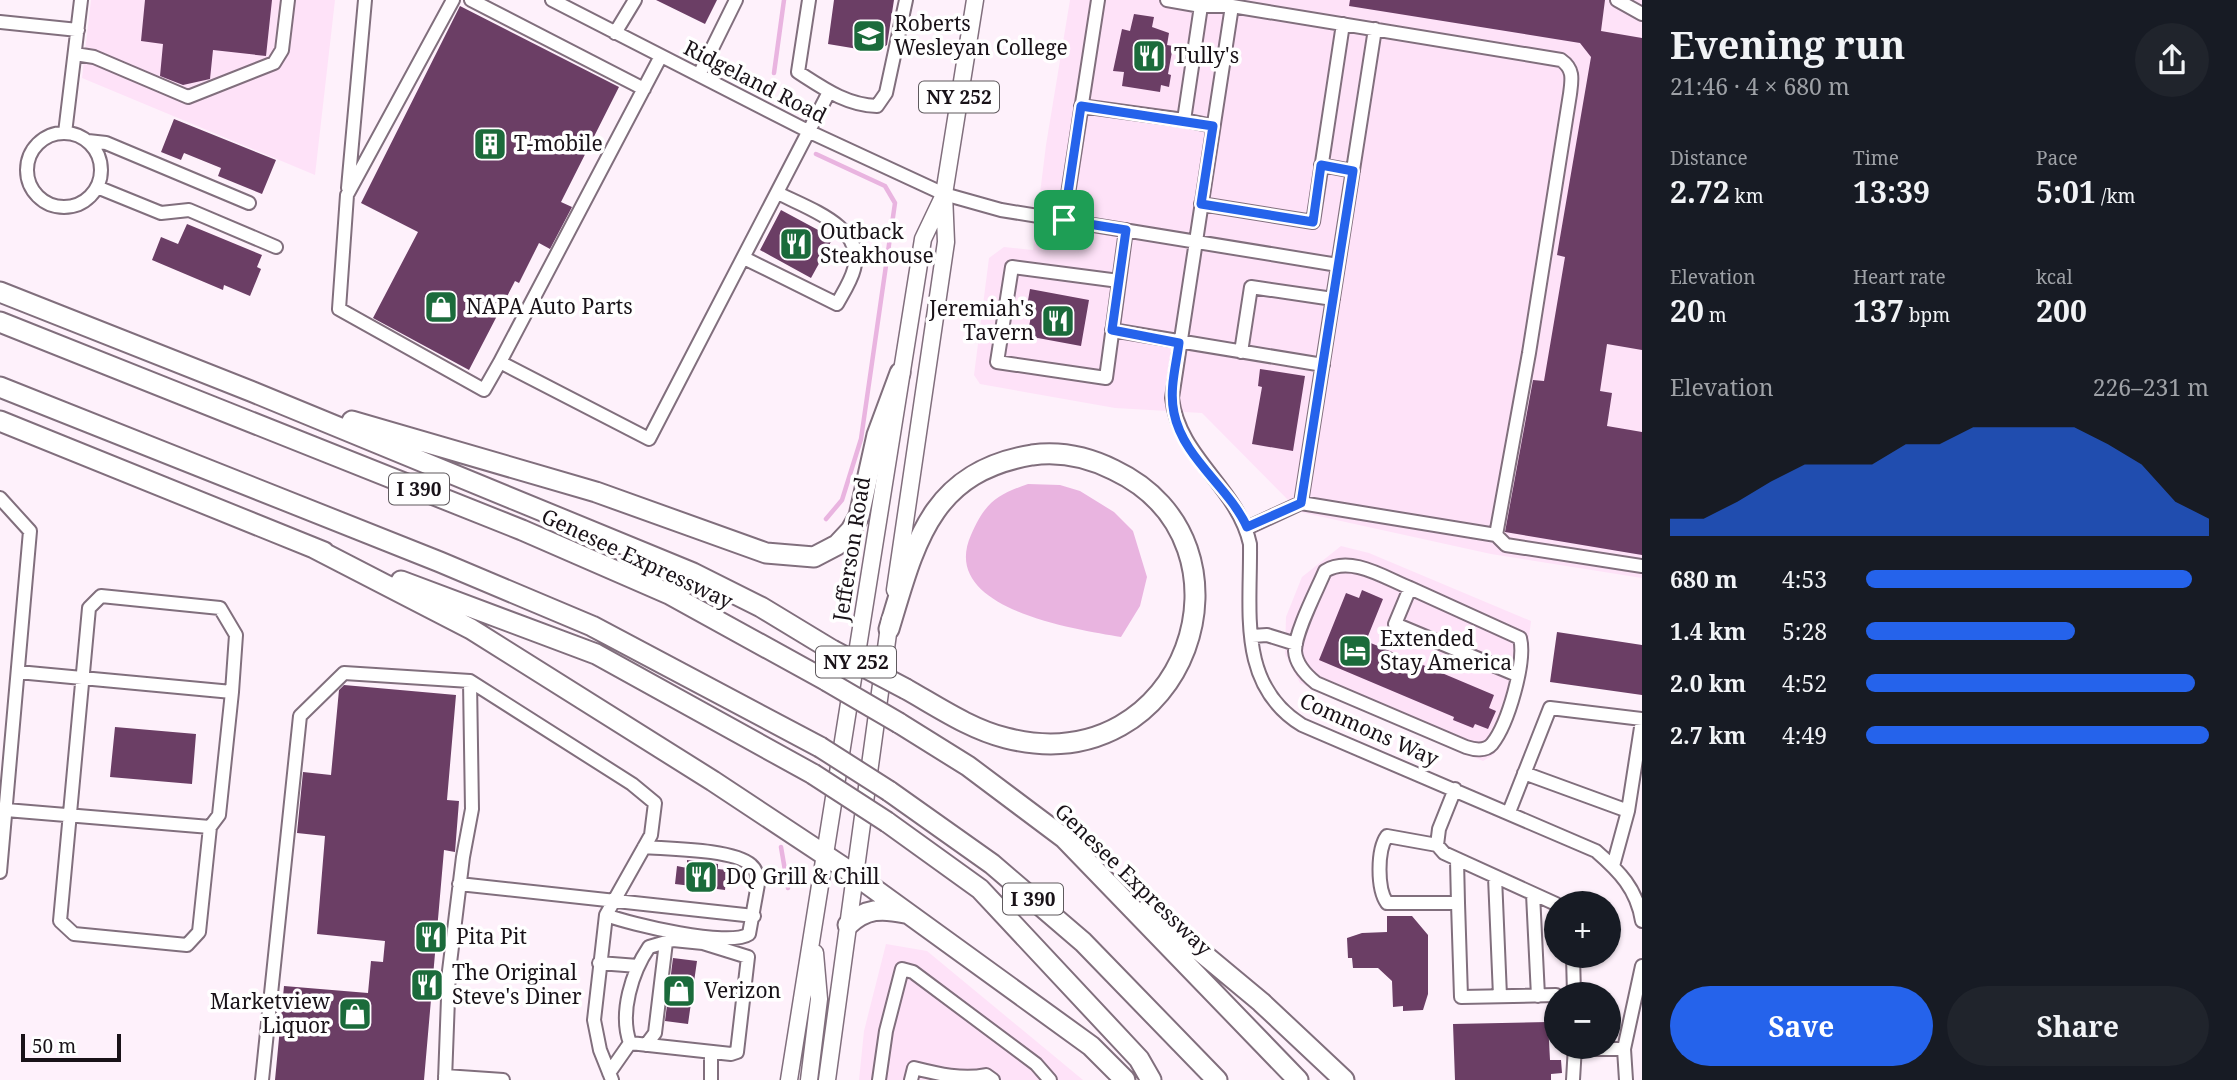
<!DOCTYPE html>
<html lang="en">
<head>
<meta charset="utf-8">
<style>
	body { margin:0; font-family:"Noto Serif",serif; background:#20242c; color:#f1f3f6; height:100vh; display:flex; flex-direction:column; font-size:26px; white-space:nowrap }
	* { box-sizing:border-box; margin:0 }
	p { font-size:23px; color:#9ea1a6 }
	.icon { flex:none; width:38px; height:38px; fill:none; stroke:currentColor; stroke-width:2; stroke-linecap:round; stroke-linejoin:round }
	.map { position:relative; flex:1; overflow:hidden }
	.panel { display:flex; flex-direction:column; background:#171b24; width:595px }
	.panel>* { flex:none }
	.controls { position:absolute; left:1544px; top:891px; display:grid; gap:14px }
	.controls a { display:grid; place-items:center; width:77px; height:77px; border-radius:50%; background:#171b24; box-shadow:0 2px 5px #0004; font-size:35px }
	.scale { position:absolute; left:21px; bottom:18px; width:100px; box-sizing:border-box; padding-left:7px; border:4px solid #191218; border-top:0; font-size:19px; line-height:24px; white-space:nowrap; color:#191218; -webkit-text-stroke:5px #fff; paint-order:stroke }
	.pin { position:absolute; display:grid; place-items:center; width:60px; height:60px; color:#fff; margin:-30px; border-radius:14px; box-shadow:0 4px 10px #0006 }
	.round { display:grid; place-items:center; flex:none; width:74px; height:74px; border-radius:37px; background:#20242c }
	.head { display:flex; align-items:center; justify-content:space-between; height:119px; padding:0 28px }
	h1 { font-size:38px; font-weight:700; line-height:52px }
	.metrics { display:grid; grid-template-columns:repeat(3,1fr); gap:10px; height:119px; padding:7px 28px }
	.metrics div { display:grid; align-content:center }
	.metrics b { font-size:30px; font-weight:700 }
	.metrics small { font-size:19px; font-weight:400 }
	.metrics p { font-size:19px }
	.chart { height:196px; padding:14px 28px }
	.chart p { display:flex; justify-content:space-between }
	.chart svg { width:100%; height:126px; margin-top:7px; fill:#2563eb; opacity:.7 }
	.button { display:flex; gap:14px; margin-top:auto; padding:14px 28px }
	.button a { flex:1; height:80px; border-radius:42px; background:#2563eb; color:#fff; font-size:28px; font-weight:700; line-height:80px; text-align:center }
	.button a+a { background:#20242c; color:#f1f3f6 }
	ul { padding:0 28px; list-style:none; font-size:23px }
	li { display:grid; grid-template-columns:112px 84px 1fr; align-items:center; height:52px }
	li i { height:18px; border-radius:9px; background:#2563eb }
	main { display:flex; flex:1; min-height:0 }
	.map>svg:first-child { display:block }
	.built { fill:#fee2f8 }
	.water { fill:#e9b4e0 }
	.lines { fill:none; stroke-linecap:round; stroke-linejoin:round }
	.stream { stroke:#e9b4e0; stroke-width:4.5 }
	.building { fill:#6b3e65 }
	.minor-casing { stroke:#816f7d; stroke-width:16 }
	.major-casing { stroke:#816f7d; stroke-width:19 }
	.highway-casing { stroke:#816f7d; stroke-width:23 }
	.minor { stroke:#fff; stroke-width:12 }
	.major { stroke:#fff; stroke-width:16 }
	.highway { stroke:#fff; stroke-width:19 }
	.highway-bridge-casing { stroke:#816f7d; stroke-width:23; stroke-linecap:butt }
	.highway-bridge { stroke:#fff; stroke-width:19 }
	.route-casing { stroke:#fff; stroke-width:14 }
	.route { stroke:#2563eb; stroke-width:9 }
	.labels { text-anchor:middle; stroke-width:7; stroke-linejoin:round; paint-order:stroke }
	.shield { fill:#fff; stroke:#5e595d; stroke-width:2 }
	.shield-label { font-size:19px; font-weight:bold; fill:#191218 }
	.poi-label { font-size:21px; fill:#191218; stroke:#fff; text-anchor:start }
	.street-label { font-size:21px; fill:#191218; stroke:#fff }
</style>
</head>
<body>
<main>
<div class="map">
<svg width="1642" height="1080" viewBox="0 0 1642 1080">
	<rect width="100%" height="100%" fill="#fef1fb"/>
	<path class="built" d="M91,0H335L315,175L82,78Z
		M1070,0H1642V578L1491,554L1300,512L1202,413L1115,408L980,384L974,375L989,258L1004,247L1033,250L1046,145Z
		M1341,546L1369,553L1531,621L1524,677L1507,733L1493,755L1483,761L1300,683L1285,654L1286,617L1302,577Z
		M886,944L927,951L1083,1080H859L864,1031Z"/>
	<path class="water" d="M1028,484L1060,485L1080,491L1114,512L1133,531L1147,577L1140,606L1121,637C1074,629 938,609 971,535C985,503 996,495 1028,484Z"/>
	<g class="lines">
		<path class="stream" d="M774,73L784,0
			M816,154L885,186L895,203L861,439L842,500L826,519
			M781,847L788,888"/>
	</g>
	<path class="building" d="M145,0H272L266,56L213,50L210,79L183,85L160,76L163,44L141,41Z
		M656,0H717L705,24Z
		M834,0H894L887,45L876,52L828,44Z
		M1350,0H1605L1601,31L1642,38V350L1607,344L1600,391L1612,393L1607,426L1642,432V555L1505,532L1533,380L1544,381L1565,257L1557,255L1591,57L1580,43L1349,6Z
		M460,6L619,87L561,202L572,207L550,249L539,243L519,283L515,281L469,370L373,318L418,232L361,203Z
		M1134,14L1154,17L1152,27L1169,33L1167,45L1173,46L1168,74L1171,75L1169,87L1161,85L1160,92L1122,86L1124,72L1113,71L1122,29L1130,31Z
		M174,119L276,160L262,194L218,176L221,168L184,153L181,160L161,152Z
		M781,210L833,238L811,278L760,250Z
		M187,224L262,255L257,267L261,269L250,296L224,285L223,290L152,260L161,237L178,244Z
		M1030,289L1089,300L1081,346L1027,336L1033,307L1027,306Z
		M1260,369L1305,376L1293,451L1252,444L1262,387L1258,386Z
		M1362,590L1383,599L1366,641L1494,695L1489,708L1496,711L1488,729L1475,724L1473,728L1453,720L1454,717L1319,660L1346,593L1359,598Z
		M1557,632L1642,645V695L1550,682Z
		M344,685L456,695L447,800L459,801L455,852L444,850L424,1080H275L284,986L368,993L371,961L383,962L385,941L317,934L325,836L297,833L303,772L331,775L339,690Z
		M115,727L196,734L192,784L110,777Z
		M687,860L718,864V869L727,870L725,890L675,884L677,866L687,868Z
		M1387,916H1412L1428,935V994L1423,1010L1403,1011V1006L1393,1007L1392,981L1378,968H1353L1352,958H1348L1347,938L1362,933L1387,932Z
		M673,958L697,961L688,1024L665,1021Z
		M1548,1022L1550,1060H1561L1562,1073L1551,1074V1080H1455L1453,1024Z"/>
	<g class="lines">
		<defs>
			<path id="minor" d="M453,0L347,195L339,309L484,390L500,362
				M471,0L644,89
				M552,0L810,132L944,194L1001,210L1338,265
				M809,0L798,72C823,88 846,105 877,106L886,93L906,0
				M1167,0L1201,6H1232L1561,60C1574,69 1572,79 1570,94L1529,353L1496,535
				M1617,0L1642,14
				M1232,6L1172,398C1179,458 1237,486 1250,544C1251,611 1237,685 1302,725L1596,851C1619,871 1637,889 1642,921
				M0,22L78,30
				M615,33L635,0
				M75,54L94,57L188,97L274,63L282,50L288,0
				M661,56L500,362L649,439L829,92
				M699,75L736,0
				M1081,106L1184,120L1201,6
				M1184,120L1213,126
				M65,133L81,0
				M27 170a37 37 0 1 1 74 0a37 37 0 1 1-74 0Z
				M88,141L106,143L249,203
				M1321,165L1353,171
				M97,187L161,213L189,210L276,247
				M348,188L365,0
				M1201,204L1313,222L1343,24
				M1064,220L1098,0
				M744,258L837,304C843,293 851,281 854,269C866,226 806,208 778,193
				M1119,281L1012,267L997,362L1106,378L1126,230
				M1112,330L1323,365
				M1241,352L1251,287L1333,299
				M0,498L30,531L0,872
				M1301,503L1375,29
				M1247,528L1301,503L1496,535L1506,545L1642,566
				M1410,588L1520,638C1526,662 1508,724 1492,744C1486,751 1475,750 1466,747L1316,683C1306,675 1296,665 1295,651C1295,632 1317,590 1325,571C1351,555 1385,578 1410,588L1395,624L1517,675
				M1252,636L1267,635L1296,644
				M1524,773L1628,811
				M1455,789L1439,829L1437,845L1444,853L1556,904
				M6,810L210,827L219,815L232,692L18,672
				M1509,812L1550,708L1642,719
				M210,827L199,932L187,945L74,934L60,921L89,608L101,596L220,608L236,635L232,692
				M1437,845L1387,836C1377,850 1377,889 1387,903H1458L1457,860
				M1613,866L1628,811L1642,721
				M1495,877L1500,996
				M459,884L754,916
				M1533,894L1538,996
				M1458,903L1461,997L1556,995
				M606,915C630,924 729,948 749,934L758,884C758,877 757,870 751,865C733,849 668,849 644,847
				M1573,956L1574,994
				M599,963L638,966
				M646,1045L655,1033L666,942
				M1575,1049H1624
				M609,1073L630,1043L731,1054L737,1052L748,957L703,943L673,940L649,947C632,972 619,1013 630,1043
				M445,1076L503,1080
				M262,1080L300,716L344,673L470,681L632,784L655,803L651,835L606,915L594,1020L600,1050L612,1080
				M445,1080L449,971L463,857L472,809L470,681
				M711,1080V1052
				M879,1080L886,1031L902,969L913,972L1036,1064L1050,1080
				M911,1080L914,1068C938,1074 963,1080 986,1075L993,1080
				M1573,1080L1575,1046
				M1626,1080L1624,1049L1642,966"/>
			<path id="major" d="M895,590L946,242L944,194L975,0
				M789,1080L923,239L943,197
				M809,1080L819,999L815,953
				M827,1080L890,619"/>
			<path id="highway" d="M0,292L253,392L693,573L761,607L832,650
				M0,322L522,530L669,594L827,681
				M0,387L440,562L592,626L820,747
				M0,421L324,552
				M352,421L596,492L766,553L814,557L837,545L851,530L859,516L877,435L900,373
				M314,548L471,629L713,781L855,875L1091,1046L1125,1080
				M401,581L596,654L813,774
				M889,629C915,543 930,472 1032,455C1061,451 1088,457 1114,470C1268,543 1186,784 1006,738C970,729 938,707 906,689
				M899,723L968,766L1064,838L1298,1080
				M889,791L992,864L1083,942L1217,1080
				M887,822L980,889L1139,1059L1151,1080
				M1148,908L1261,1002L1344,1080
				M848,925C866,908 882,908 905,913"/>
		</defs>
		<use href="#minor" class="minor-casing"/>
		<use href="#major" class="major-casing"/>
		<use href="#highway" class="highway-casing"/>
		<use href="#minor" class="minor"/>
		<use href="#major" class="major"/>
		<use href="#highway" class="highway"/>
		<defs>
			<path id="highway-bridge" d="M832,650L906,689
				M827,681L899,723
				M820,747L889,791
				M813,774L887,822"/>
		</defs>
		<use href="#highway-bridge" class="highway-bridge-casing"/>
		<use href="#highway-bridge" class="highway-bridge"/>
	</g>
	<g class="lines">
		<defs>
			<path id="route" d="M1081,106L1213,126L1201,204L1313,222L1321,165L1353,171L1301,503L1247,527C1228,486 1183,458 1174,413C1169,390 1176,366 1179,343L1112,330L1126,230L1064,220Z"/>
		</defs>
		<use href="#route" class="route-casing"/>
		<use href="#route" class="route"/>
	</g>
	<defs>
		<symbol id="university-square" viewBox="-11 -11 22 22"><rect x="-9" y="-9" width="18" height="18" rx="4" fill="#1b6b3b" stroke="#fff"/><path d="M0-5L7-2L0 1L-7-2ZM-4 1L0 2.5L4 1V4Q0 6-4 4Z" fill="#fff"/></symbol>
		<symbol id="restaurant-square" viewBox="-11 -11 22 22"><rect x="-9" y="-9" width="18" height="18" rx="4" fill="#1b6b3b" stroke="#fff"/><path d="M-5-6h1v4h1v-4h1v4h1v-4h1v5L-1.5 .5V6h-2V.5L-5-1ZM5-6V6H3V1.5H1.5Q1.5-4 5-6Z" fill="#fff"/></symbol>
		<symbol id="building-square" viewBox="-11 -11 22 22"><rect x="-9" y="-9" width="18" height="18" rx="4" fill="#1b6b3b" stroke="#fff"/><path d="M-4-6H4V6H1V3H-1V6H-4ZM-2.5-4.3h1.7v1.8h-1.7ZM.8-4.3h1.7v1.8H.8ZM-2.5-1h1.7V.8h-1.7ZM.8-1h1.7V.8H.8Z" fill="#fff"/></symbol>
		<symbol id="shop-square" viewBox="-11 -11 22 22"><rect x="-9" y="-9" width="18" height="18" rx="4" fill="#1b6b3b" stroke="#fff"/><path d="M-5-2.5h2.3a2.7 3.5 0 0 1 5.4 0H5L5.5 6h-11ZM-1.5-2.5h3a1.5 2.3 0 0 0-3 0Z" fill="#fff"/></symbol>
		<symbol id="hotel-square" viewBox="-11 -11 22 22"><rect x="-9" y="-9" width="18" height="18" rx="4" fill="#1b6b3b" stroke="#fff"/><path d="M-6-4.5h1.5V1H6V5H4.5V3h-9V5H-6ZM-4 0a1.8 1.8 0 1 1 3.6 0ZM.5 0V-2.5h3Q6-2.5 6 0Z" fill="#fff"/></symbol>
	</defs>
	<g fill-rule="evenodd">
		<use href="#university-square" x="850" y="17" width="38" height="38"/>
		<use href="#restaurant-square" x="1130" y="37" width="38" height="38"/>
		<use href="#building-square" x="471" y="125" width="38" height="38"/>
		<use href="#restaurant-square" x="777" y="225" width="38" height="38"/>
		<use href="#shop-square" x="422" y="288" width="38" height="38"/>
		<use href="#restaurant-square" x="1039" y="302" width="38" height="38"/>
		<use href="#hotel-square" x="1336" y="632" width="38" height="38"/>
		<use href="#restaurant-square" x="682" y="858" width="38" height="38"/>
		<use href="#restaurant-square" x="412" y="918" width="38" height="38"/>
		<use href="#restaurant-square" x="408" y="966" width="38" height="38"/>
		<use href="#shop-square" x="660" y="972" width="38" height="38"/>
		<use href="#shop-square" x="336" y="995" width="38" height="38"/>
	</g>
	<g class="labels">
		<g class="shield">
			<rect x="919" y="81.5" width="80" height="31" rx="5"/>
			<rect x="389" y="473.5" width="60" height="31" rx="5"/>
			<rect x="816" y="646.5" width="80" height="31" rx="5"/>
			<rect x="1003" y="883.5" width="60" height="31" rx="5"/>
		</g>
		<g class="shield-label">
			<text x="959" y="104">NY 252</text>
			<text x="419" y="496">I 390</text>
			<text x="856" y="669">NY 252</text>
			<text x="1033" y="906">I 390</text>
		</g>
		<g class="poi-label">
			<text x="894" y="31">Roberts<tspan x="894" dy="24">Wesleyan College</tspan></text>
			<text x="1174" y="63">Tully's</text>
			<text x="514" y="151">T-mobile</text>
			<text x="820" y="239">Outback<tspan x="820" dy="24">Steakhouse</tspan></text>
			<text x="466" y="314">NAPA Auto Parts</text>
			<text x="1034" y="316" text-anchor="end">Jeremiah's<tspan x="1034" dy="24">Tavern</tspan></text>
			<text x="1380" y="646">Extended<tspan x="1380" dy="24">Stay America</tspan></text>
			<text x="726" y="884">DQ Grill &amp; Chill</text>
			<text x="456" y="944">Pita Pit</text>
			<text x="452" y="980">The Original<tspan x="452" dy="24">Steve's Diner</tspan></text>
			<text x="704" y="998">Verizon</text>
			<text x="330" y="1009" text-anchor="end">Marketview<tspan x="330" dy="24">Liquor</tspan></text>
		</g>
		<g class="street-label">
			<text transform="translate(755 82) rotate(27)" y="7">Ridgeland Road</text>
			<text transform="translate(852 549) rotate(-81)" y="7">Jefferson Road</text>
			<text transform="translate(637 559) rotate(25)" y="7">Genesee Expressway</text>
			<text transform="translate(1369 730) rotate(24)" y="7">Commons Way</text>
			<text transform="translate(1133 880) rotate(44)" y="7">Genesee Expressway</text>
		</g>
	</g>
</svg>
<div class="controls">
<a>+</a>
<a>−</a>
</div>
<div class="scale">50 m</div>
<div class="pin" style="left:1064px;top:220px;background:#1e9e55"><svg class="icon" aria-label="arrive" viewBox="0 0 24 24"><path d="M6 21V4h12l-3 4 3 4H6"/></svg></div>
</div>
<section class="panel">
<div class="head"><div><h1>Evening run</h1><p>21:46 · 4 × 680 m</p></div><a class="round"><svg class="icon" aria-label="share" viewBox="0 0 24 24"><path d="M12 15V3M7 8l5-5 5 5M5 13v7h14v-7"/></svg></a></div>
<div class="metrics">
<div><p>Distance</p><b>2.72<small> km</small></b></div>
<div><p>Time</p><b>13:39</b></div>
<div><p>Pace</p><b>5:01<small> /km</small></b></div>
</div>
<div class="metrics">
<div><p>Elevation</p><b>20<small> m</small></b></div>
<div><p>Heart rate</p><b>137<small> bpm</small></b></div>
<div><p>kcal</p><b>200</b></div>
</div>
<div class="chart"><p><span>Elevation</span>226–231 m</p>
<svg viewBox="0 0 160 44" preserveAspectRatio="none"><path d="M0 44V38L10 38L20 32L30 25L40 19L50 19L60 19L70 12L80 12L90 6L100 6L110 6L120 6L130 12L140 19L150 32L160 38V44z"/></svg>
</div>
<ul>
<li><b>680 m</b>4:53<i style="width:95%"></i></li>
<li><b>1.4 km</b>5:28<i style="width:61%"></i></li>
<li><b>2.0 km</b>4:52<i style="width:96%"></i></li>
<li><b>2.7 km</b>4:49<i style="width:100%"></i></li>
</ul>
<div class="button"><a>Save</a><a>Share</a></div>
</section>
</main>
</body>
</html>
